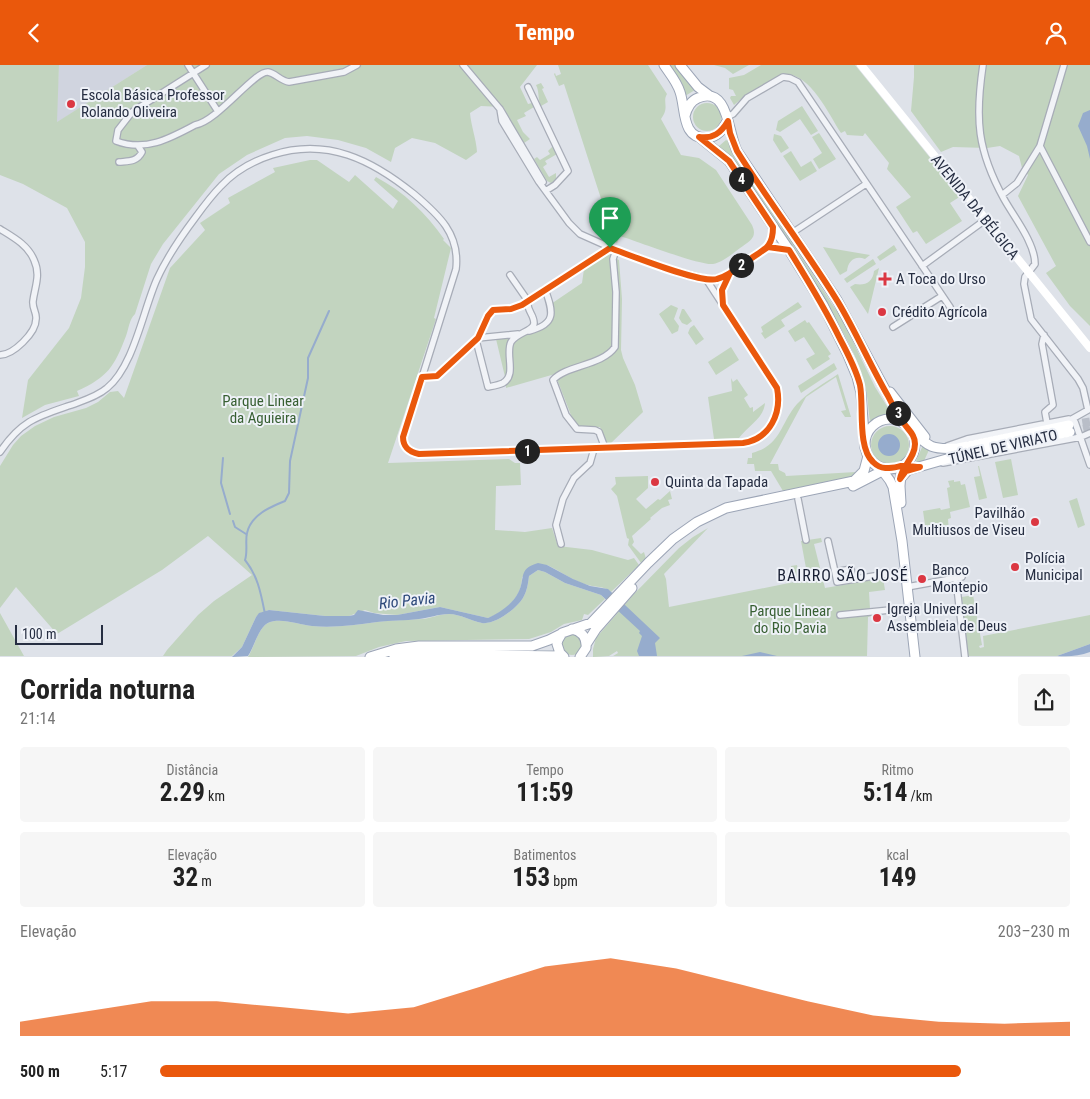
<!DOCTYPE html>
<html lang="pt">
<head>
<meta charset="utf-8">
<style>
	body { margin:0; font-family:"Roboto Condensed",sans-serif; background:#f6f6f6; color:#222; height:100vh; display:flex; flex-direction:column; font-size:19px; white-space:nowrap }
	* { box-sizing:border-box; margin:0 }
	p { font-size:16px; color:#767676 }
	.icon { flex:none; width:28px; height:28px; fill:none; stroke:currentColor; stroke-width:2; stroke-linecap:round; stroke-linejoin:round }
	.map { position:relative; height:592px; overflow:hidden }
	.side { display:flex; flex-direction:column; background:#fff; flex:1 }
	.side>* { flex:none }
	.scale { position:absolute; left:15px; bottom:12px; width:88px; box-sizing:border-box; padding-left:5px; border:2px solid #262e42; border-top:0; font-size:14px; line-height:18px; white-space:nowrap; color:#262e42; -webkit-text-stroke:4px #eef1f7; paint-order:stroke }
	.pin { position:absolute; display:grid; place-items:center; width:42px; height:42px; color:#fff; margin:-51px -21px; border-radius:50% 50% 50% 0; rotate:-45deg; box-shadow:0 0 5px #0007 }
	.pin .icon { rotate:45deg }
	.km { position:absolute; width:25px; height:25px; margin:-12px; border-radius:50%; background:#222; color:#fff; font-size:14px; line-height:25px; text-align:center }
	.round { display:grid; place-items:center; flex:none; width:52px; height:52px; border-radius:5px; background:#f6f6f6 }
	.head { display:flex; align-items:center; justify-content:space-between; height:85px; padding:0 20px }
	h1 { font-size:28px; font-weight:700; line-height:38px }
	.stats { display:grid; grid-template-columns:repeat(3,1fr); gap:8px; height:85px; padding:5px 20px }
	.stats div { display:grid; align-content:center; border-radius:5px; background:#f6f6f6; text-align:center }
	.stats b { font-size:25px; font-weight:700 }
	.stats small { font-size:14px; font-weight:400 }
	.stats p { font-size:14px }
	.chart { height:140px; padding:10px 20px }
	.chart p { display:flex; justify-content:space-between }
	.chart svg { width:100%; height:90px; margin-top:5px; fill:#ea580c; opacity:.7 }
	ul { padding:0 20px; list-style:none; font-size:16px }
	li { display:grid; grid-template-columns:80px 60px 1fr; align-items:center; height:38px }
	li i { height:12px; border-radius:6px; background:#ea580c }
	header { display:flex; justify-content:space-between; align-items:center; height:65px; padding:0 20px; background:#ea580c; color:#fff; font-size:22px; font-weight:700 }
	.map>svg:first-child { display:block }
	.built { fill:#d0d4df }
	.green { fill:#c2d4bf }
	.water { fill:#96accd }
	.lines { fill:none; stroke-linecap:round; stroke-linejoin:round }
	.stream { stroke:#96accd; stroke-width:2 }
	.primary-tunnel { stroke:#b9bec8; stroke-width:9; stroke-dasharray:9 4.5; stroke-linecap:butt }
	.minor-casing { stroke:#a7acb7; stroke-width:8 }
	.primary-casing { stroke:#9ca5b6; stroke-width:11 }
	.minor { stroke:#f1f3f7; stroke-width:5.5 }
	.secondary { stroke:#fff; stroke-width:8 }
	.primary { stroke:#fff; stroke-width:9 }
	.route-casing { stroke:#fff; stroke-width:10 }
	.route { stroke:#ea580c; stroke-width:6 }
	.poi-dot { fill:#db3742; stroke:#eef1f7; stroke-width:2 }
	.labels { text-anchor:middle; stroke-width:4; stroke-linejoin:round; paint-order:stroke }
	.poi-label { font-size:15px; fill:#262e42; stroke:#eef1f7; text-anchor:start }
	.street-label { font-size:15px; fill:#262e42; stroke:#eef1f7 }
	.park-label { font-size:15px; fill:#375f32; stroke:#eef1f7 }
	.neighbourhood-label { font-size:16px; letter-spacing:1px; fill:#181f33; stroke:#eef1f7 }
	.water-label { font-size:16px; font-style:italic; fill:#2c487a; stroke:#eef1f7 }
</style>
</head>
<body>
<header><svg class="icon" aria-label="back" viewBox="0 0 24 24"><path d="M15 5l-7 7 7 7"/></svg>Tempo<svg class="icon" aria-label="person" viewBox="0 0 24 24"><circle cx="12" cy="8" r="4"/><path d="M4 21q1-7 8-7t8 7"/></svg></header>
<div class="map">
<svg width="1090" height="592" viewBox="0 0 1090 592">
	<rect width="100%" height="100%" fill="#dee2e9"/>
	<path class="built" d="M59,0H147L56,58Z"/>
	<path class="green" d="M0,0H59L57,57L147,0H537L520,22L528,39L532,38L534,42L524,48L526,51L517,55L523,67L530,74L524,78L503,42L481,41L470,48C471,61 476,73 477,87L466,95L435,78L412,73L395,83L391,97L366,83L338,75L307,71L285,73L247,90L219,109L163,179L151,199L135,249C129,255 129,263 126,271C114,302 108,312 77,326L79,331L45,340L22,353L28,315L69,263L81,233L85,202V177L67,143L23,119L0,110Z
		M558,0H648L667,29C662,37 670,42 661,54L681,90L699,93L716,105L752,160C757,171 752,175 743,181C734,187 724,197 713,199C701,201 636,176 620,171L617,178L615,177L564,19L559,21L554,9L555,8L556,11L561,9Z
		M670,0H676L695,25L685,31L682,18Z
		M714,0H749L733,9L725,3Z
		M761,0H855L961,131L950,138L962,156L926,179L917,166L913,168L896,142L911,132L887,104L889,98L865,68L863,71L847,70L845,66L841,68C828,48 810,7 783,9L747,29L734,40L730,33L731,31H736L733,25L729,24V13L744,10Z
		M914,0H1090V261L1070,241L1046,208L1056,201L1018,131L1028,110L1022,103L1019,91L1000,81L987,83L953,82L941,87L911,46L914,12Z
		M541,18L544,23L542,24L548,37L541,41C537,33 540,28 536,20Z
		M693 52a14 14 0 1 1 28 0a14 14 0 1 1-28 0Z
		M802,41L818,66L811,70L800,54L780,67L776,65L778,56Z
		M819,68L836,94L819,104L813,94L822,88L812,72Z
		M774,69L781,71L789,83L781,88L773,75Z
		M726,75L728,76L731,85L741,100L842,254L875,322L890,346L889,349L870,356C868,343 868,330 864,317C856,286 835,253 819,226L719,83V81Z
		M553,81L557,89L545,96L547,99L543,102L549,112L556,108V115L551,118L547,116L534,94L537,92L540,95L550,89L548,86Z
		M791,86L801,102L811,96L817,106L800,116L783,91Z
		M310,95H317L349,117L355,110L393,144L398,136L374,115L376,112C404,127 426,148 444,174L443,175L451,183L434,253L436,254L388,398L509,394L515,398H520L521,420L496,421L495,465L525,467L552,463L558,481L592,485L628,495L634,493L639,500L611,527C606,522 599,522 592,521C576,518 562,507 547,500L522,512C522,532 506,546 488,553L440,542L397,550L374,548L365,545L349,551H325L269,545L260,548L256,552L242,582L232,591H163L167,585L198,550L214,536L252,510L208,471L162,505L57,569L16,522L0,543V401L13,380L21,371L35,361L54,352L86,343L98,337L110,327L118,326L124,333L170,203L205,165L200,158L230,138L228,133L275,107L273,103Z
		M894,180L897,185L880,196L877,192Z
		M823,182L870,190L865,194C855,190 848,196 847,206L840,210Z
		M607,188L619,195L622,234L621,285L623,293L635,320L643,347L608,381L600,362L576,363L555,309L506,323V316L496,274L509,272L548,258L551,239L582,218L584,204Z
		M873,194L876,199L847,218L844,214Z
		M879,203L868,249L850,222L855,219C865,221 873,217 874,206Z
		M798,237L802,242L781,255L785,261L765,274L761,268L763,267L761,262Z
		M671,240L678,243L674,254L679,261L678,266L672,269L659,249Z
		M682,244H684L692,256L687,260L682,258L679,253Z
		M805,255L807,258L809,257L831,289L828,291L830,294L813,305L806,294L815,289L804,272L795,277L788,266Z
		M694,260L704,274L696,280L688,268L690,263Z
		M731,282L739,295L716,310L708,297Z
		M834,298L837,304L801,328L798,321Z
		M838,309L851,352H845L841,346L846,345L836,312L806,332L770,399H778L779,405L785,408L786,411L856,407L852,412L844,415L783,426L771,406H755L754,399H747L748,393H752V388C781,381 781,357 797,339C808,327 825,318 838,309Z
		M731,313L733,317L737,314L748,330L744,333L750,343L753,342V347L765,338C764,353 748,361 739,373L714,374L708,332L732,326Z
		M871 380a19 19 0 1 1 38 0a19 19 0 1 1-38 0Z
		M923,380L929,385L923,398L917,399L916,396Z
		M1011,394L1018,430L1003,433L995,397Z
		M978,401H979L987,433L979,435L974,412L980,411Z
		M648,411V423L636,434L646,444L658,434L660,435L670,426L672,434L668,435L670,440L662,443L650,453L651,454L632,471L634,477L632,480L641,489L644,487L646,494L641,498L628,480L629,474L627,473L617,431L611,424L616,419L615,412Z
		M954,415V417L960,416L961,420L965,419L970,442L950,447L951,453L948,454L949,467L931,471L930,466L926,467L923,446L940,443L941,445L950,443L947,423L950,422L948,416Z
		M1077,433L1085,460L1078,463L1069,436Z
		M708,463L664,509L666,514L669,542L794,517L791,501L797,500L800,516L808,514L801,476L821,473L822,477L814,479L825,523L883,513L885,525L869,527L870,544L838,547V551L872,549V551L868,552L867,591H613L618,588L617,586L609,591L593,592V584L596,573L633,530L679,483L693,472Z
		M538,505L545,507L565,518L601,530L605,534L588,550L584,549L582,555L564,559L551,567L529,574L406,576L379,582L356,591L248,592C254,583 259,560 270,557C283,553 300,560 312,561C334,563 355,560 377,557C392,555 407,555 423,554C432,553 439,549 449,549C460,549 471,556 482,558C495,560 516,544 523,533C527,526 528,519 529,511Z
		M973,530L982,580L979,581L980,583L984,582L983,571L1090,550V579L1057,591H968L962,532Z
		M0,548L24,591H0Z
		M561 579a11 11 0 1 1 22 0a11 11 0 1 1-22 0Z"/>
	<path class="water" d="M1090,45V94L1087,81L1078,61L1083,48Z
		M878 380a11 11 0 1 1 22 0a11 11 0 1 1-22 0Z
		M538,498L547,500L573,514L590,521L608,524L660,573L655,578L657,591H639L637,586L642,571L639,568L640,566L601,530L565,518L545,507L538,505L529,511C528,519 527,526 523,533C516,544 495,560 482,558C471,556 460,549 449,549C438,549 429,553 419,554C405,556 391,555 377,557C355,560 334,563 312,561C300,560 283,553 270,557C259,560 254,583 248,591L232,592L242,582L256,552L259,548L269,545L325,551H349L354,550L358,545L383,550H397L440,542L488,553C499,548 513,539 518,528C526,514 517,504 538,498Z
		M1090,579V587C1079,591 1069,592 1057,591Z
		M760,587L777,591H740H742Z"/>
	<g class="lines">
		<path class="stream" d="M223,393L221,418L230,449
			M233,456L235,462L246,469
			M265,549C261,529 258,511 245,495C248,486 245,476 247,468C251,450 270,442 285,436L289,428L290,396L308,313V293L329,246"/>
		<path class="primary-tunnel" d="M1069,360L1090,357
			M1070,367L1090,363"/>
		<defs>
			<path id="minor" d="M188,0L217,45
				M206,0L132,47L118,65L116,76C145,87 169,74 195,60C218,56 254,6 268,7C275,8 281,16 289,17L344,7L357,0
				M463,0L500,44L543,117
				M983,0C975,54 977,85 1004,134C1014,152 1035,178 1035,199L1025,212L1024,219L1031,254L1078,314L1083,323L1088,345L1072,354
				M528,22L568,106L555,120L547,125
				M500,44L502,56L539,117L569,158L580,169L616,185L675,206L711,215L724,211L768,182
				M727,52L733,49L747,33L783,12L790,13L798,17L950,242
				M1040,81L1090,177
				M119,97C129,96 137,97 142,87L138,81
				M1002,130L1017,118L1040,81L1064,0
				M773,162L772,173L768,182L789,185
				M0,164C13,172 28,180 34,195C41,210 35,221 33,236C32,243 37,248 36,254C36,268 13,290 0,290
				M792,168L866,119
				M922,201L985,155
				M510,210L528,236
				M723,238L722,225L729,209
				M893,262L942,231
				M529,266C557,259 553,247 545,224
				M1044,270L1042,279L1053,340L1045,347L1047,358
				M478,273L518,269
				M476,275L488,322C493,321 499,320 503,318C517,310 505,289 511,277C516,268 534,266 534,258C534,249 526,245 528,236
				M422,312L437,311L478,273L488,251L493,245L511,244L522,240L610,183
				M947,381L967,374L1069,354L1075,357L1090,400
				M605,383L599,367L595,365L577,364L566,350L553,315C566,300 602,301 615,282L616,227L613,194L616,185
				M0,387C23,353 40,351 77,338C88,334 99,330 107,323C134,301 143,245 157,214C167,192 180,173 195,153C203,142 211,131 221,121C235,106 253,96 272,90C327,72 372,95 414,129C439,150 460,169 456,204L403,373C403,383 410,387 419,389L743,378C770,374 782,348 777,323L706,214
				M943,398L1081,372L1090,368
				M798,434L806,475
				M828,476L835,507
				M561,479L556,460L563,434L574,413L590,398L594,384
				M853,514L851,504L835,507L837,517L905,506
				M956,514L965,592
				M907,522L962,512L963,507
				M840,550L910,543"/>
			<path id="primary" d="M664,0C670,9 677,17 680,27C686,44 681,74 707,73C718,72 723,64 727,56
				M680,0L698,22L710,31
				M685,51C687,43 690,36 698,33C729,20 728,69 737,86L837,235L903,358
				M699,72L729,96L789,185L823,240L847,288L857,312L861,328L865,383
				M890,327L925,372
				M865 379a25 25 0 1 1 50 0a25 25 0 1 1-50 0Z
				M910,364C929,382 931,385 958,383L1069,360
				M872,397C880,404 889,411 893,422L902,476L915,592
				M901,409L900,421L901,438
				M900,414L908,405L971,387L1070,367
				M853,421L886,404
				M572,564C582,566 587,573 586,583L580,592
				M587,578L596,564L632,523
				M370,592L396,584L419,581H532L549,575L561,569
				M394,592L424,589L563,591
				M564,592L560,588L557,579L558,575L562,568L591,558L648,498L673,474L697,457L726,443L854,416L864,406L868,391"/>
		</defs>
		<use href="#minor" class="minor-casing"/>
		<use href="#primary" class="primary-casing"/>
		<use href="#minor" class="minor"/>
		<path class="secondary" d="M861,0L1090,283"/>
		<use href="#primary" class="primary"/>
	</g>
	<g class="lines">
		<defs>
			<path id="route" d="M610,183L522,240L511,244L493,245L488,251L478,273L437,311L422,312L403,372C403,383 410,387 419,389L743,378C770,374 782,348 777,323L723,240L722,225L730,208L768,182L789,185C807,214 825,243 840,274C848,289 856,304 860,320C864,341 857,382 873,397C882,406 891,403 901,401C907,400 914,402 920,402L906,406L900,414C902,401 915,393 915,379C915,369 908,365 903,357C897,349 892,339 888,331C870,300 856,267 838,237C806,185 769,137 737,86L730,68L728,56C721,68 713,74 699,72L729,96L773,162C773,182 765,184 750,194C740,201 729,211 717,214C701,219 630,190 610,183"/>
		</defs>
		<use href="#route" class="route-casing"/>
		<use href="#route" class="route"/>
	</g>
	<g class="poi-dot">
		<circle cx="71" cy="39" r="5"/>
		<path d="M882.5 206.5h5v5h5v5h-5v5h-5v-5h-5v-5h5z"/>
		<circle cx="882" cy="247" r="5"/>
		<circle cx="655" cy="417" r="5"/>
		<circle cx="1035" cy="457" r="5"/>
		<circle cx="1015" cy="502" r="5"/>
		<circle cx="922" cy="514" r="5"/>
		<circle cx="877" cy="553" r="5"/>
	</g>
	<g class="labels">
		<g class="poi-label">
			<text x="81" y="35">Escola Básica Professor<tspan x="81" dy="17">Rolando Oliveira</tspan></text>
			<text x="896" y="219">A Toca do Urso</text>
			<text x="892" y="252">Crédito Agrícola</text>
			<text x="665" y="422">Quinta da Tapada</text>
			<text x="1025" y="453" text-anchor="end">Pavilhão<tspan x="1025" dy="17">Multiusos de Viseu</tspan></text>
			<text x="1025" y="498">Polícia<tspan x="1025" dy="17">Municipal</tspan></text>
			<text x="932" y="510">Banco<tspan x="932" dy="17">Montepio</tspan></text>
			<text x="887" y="549">Igreja Universal<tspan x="887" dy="17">Assembleia de Deus</tspan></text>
		</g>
		<g class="street-label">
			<text transform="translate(975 142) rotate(51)" y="5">AVENIDA DA BÉLGICA</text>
			<text transform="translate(1003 382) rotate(-13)" y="5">TÚNEL DE VIRIATO</text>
		</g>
		<g class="park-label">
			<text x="263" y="341">Parque Linear<tspan x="263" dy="17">da Aguieira</tspan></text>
			<text x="790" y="551">Parque Linear<tspan x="790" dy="17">do Rio Pavia</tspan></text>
		</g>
		<g class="neighbourhood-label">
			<text x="843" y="516">BAIRRO SÃO JOSÉ</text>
		</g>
		<g class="water-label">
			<text transform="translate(407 535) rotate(-6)" y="6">Rio Pavia</text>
		</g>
	</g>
</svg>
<div class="scale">100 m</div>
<div class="pin" style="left:610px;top:183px;background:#1e9e55"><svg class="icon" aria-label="arrive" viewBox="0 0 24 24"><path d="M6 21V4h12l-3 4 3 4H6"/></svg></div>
<b class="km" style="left:527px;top:386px">1</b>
<b class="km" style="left:741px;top:200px">2</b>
<b class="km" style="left:898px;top:348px">3</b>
<b class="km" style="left:741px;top:114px">4</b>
</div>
<section class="side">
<div class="head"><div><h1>Corrida noturna</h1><p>21:14</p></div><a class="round"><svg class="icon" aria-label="share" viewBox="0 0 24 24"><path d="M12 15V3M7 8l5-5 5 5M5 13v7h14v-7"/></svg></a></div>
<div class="stats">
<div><p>Distância</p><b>2.29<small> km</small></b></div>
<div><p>Tempo</p><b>11:59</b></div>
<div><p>Ritmo</p><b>5:14<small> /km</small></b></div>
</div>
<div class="stats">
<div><p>Elevação</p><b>32<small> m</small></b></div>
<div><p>Batimentos</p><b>153<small> bpm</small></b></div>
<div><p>kcal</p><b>149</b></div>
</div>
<div class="chart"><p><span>Elevação</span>203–230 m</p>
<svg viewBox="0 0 160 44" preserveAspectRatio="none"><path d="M0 44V37L10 32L20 27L30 27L40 30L50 33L60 30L70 20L80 10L90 6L100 11L110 19L120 27L130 34L140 37L150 38L160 37V44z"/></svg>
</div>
<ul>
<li><b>500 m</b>5:17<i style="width:88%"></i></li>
</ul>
</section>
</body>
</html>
